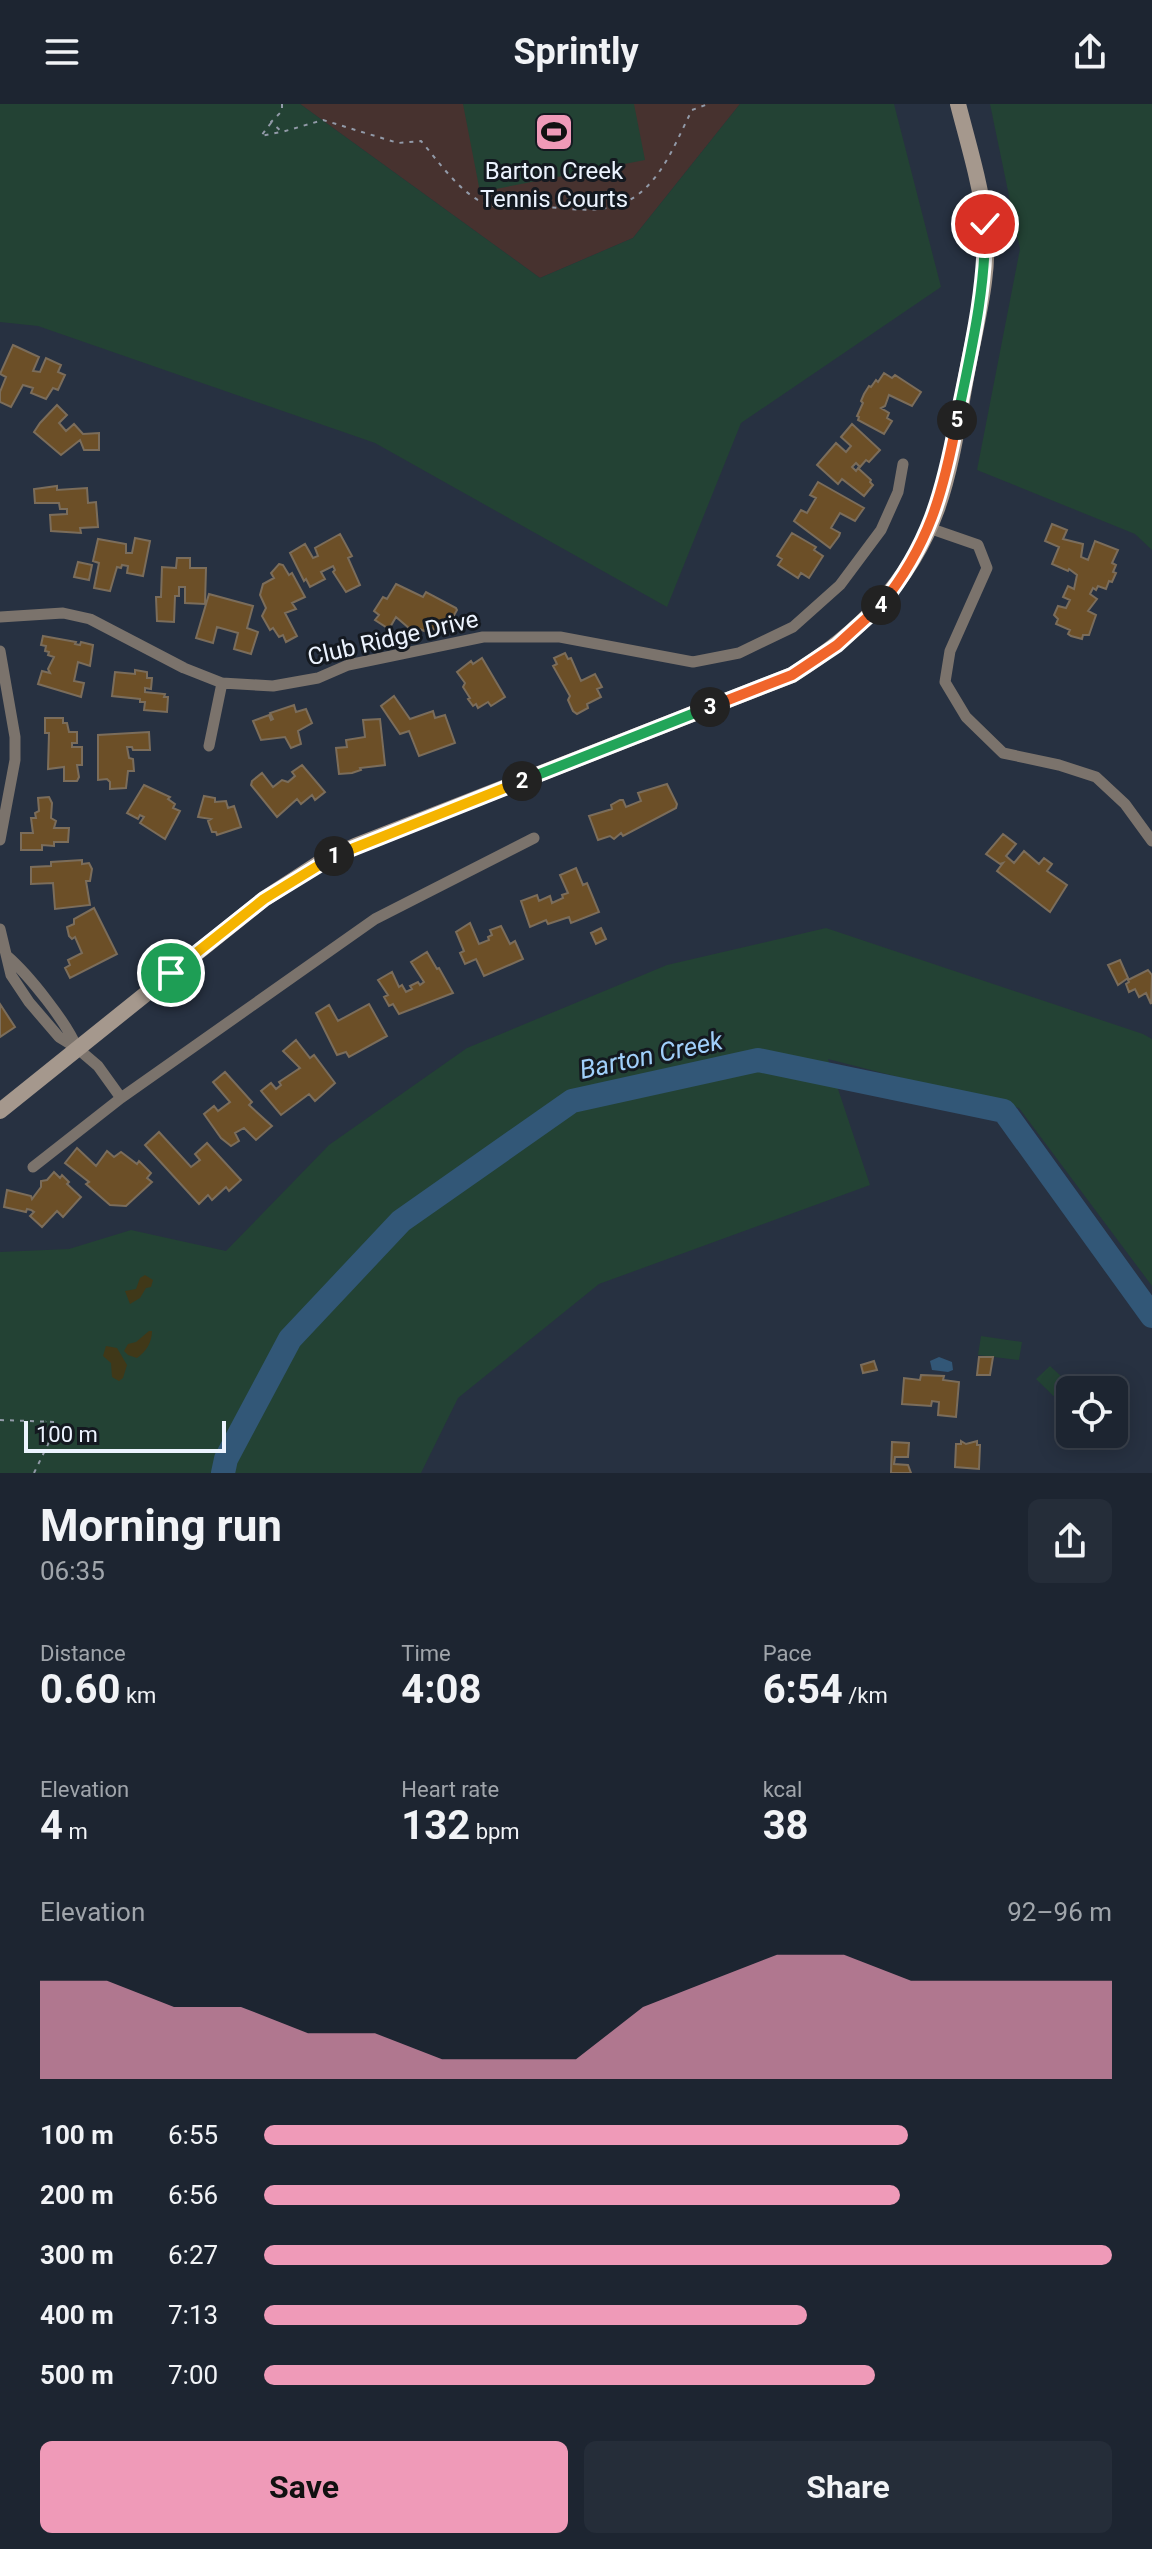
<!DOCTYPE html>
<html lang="en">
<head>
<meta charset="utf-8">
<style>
	body { margin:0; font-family:Roboto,sans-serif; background:#252d39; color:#f1f3f6; height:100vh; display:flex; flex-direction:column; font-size:30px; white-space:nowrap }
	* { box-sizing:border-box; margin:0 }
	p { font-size:26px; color:#a0a5ab }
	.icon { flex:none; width:44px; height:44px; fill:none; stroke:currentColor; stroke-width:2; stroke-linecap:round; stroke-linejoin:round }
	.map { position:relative; height:1369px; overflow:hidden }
	.side { display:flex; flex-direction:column; background:#1d2531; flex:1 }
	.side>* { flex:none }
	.controls { position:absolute; left:1056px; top:1272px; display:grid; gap:16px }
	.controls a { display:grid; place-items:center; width:72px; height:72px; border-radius:12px; background:#1d2531; box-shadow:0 4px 20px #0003,0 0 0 2px #3b424d; font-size:40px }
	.scale { position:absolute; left:24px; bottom:20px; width:202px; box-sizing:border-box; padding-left:8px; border:4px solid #ecf3fe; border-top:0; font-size:22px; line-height:28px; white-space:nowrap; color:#ecf3fe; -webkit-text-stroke:6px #141920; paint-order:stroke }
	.pin { position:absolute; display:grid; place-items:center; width:68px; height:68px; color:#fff; margin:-34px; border:4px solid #fff; border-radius:50%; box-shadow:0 2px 8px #0007 }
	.km { position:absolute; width:40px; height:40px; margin:-20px; border-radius:50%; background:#222; color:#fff; font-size:22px; line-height:40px; text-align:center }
	.round { display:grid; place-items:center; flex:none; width:84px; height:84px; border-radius:12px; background:#252d39 }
	.head { display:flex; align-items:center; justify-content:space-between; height:136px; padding:0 40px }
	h1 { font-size:44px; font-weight:700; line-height:60px }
	.figures { display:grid; grid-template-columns:repeat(3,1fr); gap:12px; height:136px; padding:8px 40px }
	.figures div { display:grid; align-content:center }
	.figures b { font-size:40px; font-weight:700 }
	.figures small { font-size:22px; font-weight:400 }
	.figures p { font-size:22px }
	.chart { height:224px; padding:16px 40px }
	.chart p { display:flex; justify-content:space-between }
	.chart svg { width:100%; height:144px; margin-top:8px; fill:#ef9ab8; opacity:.7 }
	.primary-button { display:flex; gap:16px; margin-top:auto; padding:16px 40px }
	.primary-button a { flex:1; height:92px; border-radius:12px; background:#ef9ab8; color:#111; font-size:32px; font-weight:700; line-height:92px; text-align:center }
	.primary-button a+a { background:#252d39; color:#f1f3f6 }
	ul { padding:0 40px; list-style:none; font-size:26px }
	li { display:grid; grid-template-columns:128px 96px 1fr; align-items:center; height:60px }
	li i { height:20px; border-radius:10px; background:#ef9ab8 }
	header { display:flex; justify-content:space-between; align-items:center; height:104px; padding:0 40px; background:#1d2531; font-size:36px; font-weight:700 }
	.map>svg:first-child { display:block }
	.commercial { fill:#47322f }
	.green { fill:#234234 }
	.sand { fill:#403818 }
	.water { fill:#325777 }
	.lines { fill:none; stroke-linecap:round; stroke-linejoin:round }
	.river { stroke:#325777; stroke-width:24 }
	.building { fill:#6c4f27; stroke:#7b6d5b; stroke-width:2 }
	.path { stroke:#929aa8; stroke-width:2; stroke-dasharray:4 6; stroke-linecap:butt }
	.street { stroke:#7b736c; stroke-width:11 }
	.secondary { stroke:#a5988d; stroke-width:16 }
	.split-1-casing { stroke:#fff; stroke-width:16 }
	.split-2-casing { stroke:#fff; stroke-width:16 }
	.split-3-casing { stroke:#fff; stroke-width:16 }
	.split-4-casing { stroke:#fff; stroke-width:16 }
	.split-5-casing { stroke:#fff; stroke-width:16 }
	.split-6-casing { stroke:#fff; stroke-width:16 }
	.split-1 { stroke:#f5b400; stroke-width:10 }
	.split-2 { stroke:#f5b400; stroke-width:10 }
	.split-3 { stroke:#22a559; stroke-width:10 }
	.split-4 { stroke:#f0652b; stroke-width:10 }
	.split-5 { stroke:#f0652b; stroke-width:10 }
	.split-6 { stroke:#22a559; stroke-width:10 }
	.labels { text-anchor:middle; stroke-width:6; stroke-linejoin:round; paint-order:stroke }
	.poi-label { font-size:24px; fill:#ecf3fe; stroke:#141920 }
	.street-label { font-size:24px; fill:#ecf3fe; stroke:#141920 }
	.water-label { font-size:26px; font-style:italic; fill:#a0cffa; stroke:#141920 }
</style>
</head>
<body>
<header><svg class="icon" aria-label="menu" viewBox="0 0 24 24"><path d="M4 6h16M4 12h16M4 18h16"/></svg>Sprintly<svg class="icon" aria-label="share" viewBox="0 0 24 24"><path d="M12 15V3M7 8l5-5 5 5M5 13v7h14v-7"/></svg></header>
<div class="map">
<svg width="1152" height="1369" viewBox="0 0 1152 1369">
	<rect width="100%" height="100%" fill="#273141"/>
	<path class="commercial" d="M300,0H740L633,134L540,174Z"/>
	<path class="green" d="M0,0H300L540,174L633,134L740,0H894L941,183L741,319L667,503L375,339L38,222L0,218Z
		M463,0H634L645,56L480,88Z
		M990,0H1152V446L1135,430L977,366L1020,145Z
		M826,824L1143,930L1152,935V1182L1019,1004L828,955L870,1081L599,1180L458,1294L421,1369H0V1148L69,1145L131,1126L226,1147L329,1041L467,944L667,861Z
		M981,1232L1022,1238L1019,1256L978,1251Z
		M1050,1262L1076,1286H1070L1069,1307L1036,1275Z"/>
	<path class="sand" d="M145,1171L153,1176L151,1183L146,1184L140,1194L130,1200L125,1187L136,1185L140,1174Z
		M149,1227H152C152,1238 146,1248 137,1254L128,1251L124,1247L128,1240L136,1238Z
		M106,1242L117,1244L127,1261L123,1274L119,1277L112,1273L111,1259L103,1252Z"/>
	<path class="water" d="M939,1253L952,1258L953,1266L948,1268L932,1266L930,1257Z"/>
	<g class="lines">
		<path class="river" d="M223,1369L226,1355L290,1235L401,1117L572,997L758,956L1004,1007L1152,1212"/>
	</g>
	<path class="building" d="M13,241L39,253L33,267L40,268L46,254L61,261L58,268L65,271L58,286L53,284L46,295L31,289L33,284L23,281L11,303L0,298V288L6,273L0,270Z
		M884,269L892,274L895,271L921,288L912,302L889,291L885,302L881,304L889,309L887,314L892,317L884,330L858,316L859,313L857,312L863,299L861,297L864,290L869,282L871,283L876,276L878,278Z
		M57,301L67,311L59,319L66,327L74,320L83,330L99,329V346H84L80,336L61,351L34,328L40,319Z
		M852,320L880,346L869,358L866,356L860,363L856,359L852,363L856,367L858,364L871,376L870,378L873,381L864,392L842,375L838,380L817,361L836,339L846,348L851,342L841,333Z
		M818,378L864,404L855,417L840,409L831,424L840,429L839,432L830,444L794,417L801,406L807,409L816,394L810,391Z
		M57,382V386L87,384L88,399L96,398L98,423L80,424L81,429L51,427L50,411L67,410V405H60L59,399H35L34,385Z
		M1052,420L1067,426L1063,435L1083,440L1081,453L1088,456L1095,437L1118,446L1112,459L1116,461L1113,468L1116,469L1112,478L1109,477L1106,485L1098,482L1096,486L1093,484L1090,490L1097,495L1088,507L1096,511L1089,531H1083L1082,535L1071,532L1068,530L1070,526L1056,520L1058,515L1054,511L1058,502L1066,504L1070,496L1063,493L1068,482L1074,485L1077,471L1069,465L1068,467L1052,460L1059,443L1045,437Z
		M792,429L816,443L814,446L823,452L809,474L801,469L798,474L778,461L782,455L777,452Z
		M340,430L352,452L348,454L360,481L346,488L333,468L335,466L333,462L321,468L325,475L310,483L306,475L304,477L290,449L305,440L313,454L318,452L315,444Z
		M135,434L150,437L143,472L127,469L128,462L122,461L121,464L117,463L110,487L94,484L99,459L93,457L98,435L126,440V449H132Z
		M177,454H190V464H206L205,500L185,499V483H179V492H175L174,518L157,517L156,493H161L162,463L176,464Z
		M78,458L92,461L89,476L74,473Z
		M279,460L283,461L289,471L292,469L305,493L292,499L296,505L285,509L297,532L286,538L283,531L279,533L273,524L270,526L262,512L266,504L260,491L263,480L274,474L271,469Z
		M396,480L423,493L426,488L456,504L457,506L448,522L444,520L439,529L428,521L424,527L420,525L416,530L396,513L389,525L375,516L379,511L374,507L383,493L387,495Z
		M209,490L253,502L247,524L258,528L251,550L234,545L238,529L217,523L213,539L196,534Z
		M43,532L76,538L75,540L80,541L81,538L93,541L90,562L78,558L74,577L84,579L81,593L38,580L42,567L50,569L48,565L54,553L48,551L49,548L45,547L46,542L41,541Z
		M565,549L568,555L571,554L581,577L595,570L602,583L597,585L601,593L587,600L588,604L577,610L573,607L568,596L570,592L553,562L557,560L554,554Z
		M482,554L505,593L491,602L488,598L478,604L476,600L473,602L468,595L470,594L463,583L465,579L457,568L471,557L473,560Z
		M135,566L147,568V574H152L151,585L145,584V588L165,590L164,593H168L167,608L144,606L145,598H140V595L112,592L115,568L135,570Z
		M394,592L410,615L433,607L435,614L445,611L455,639L419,652L409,627L400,630L381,602Z
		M294,601L296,608L306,605L312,619L298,627L301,640L291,644L285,633L261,636L253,617L269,611L271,616L273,615L270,609Z
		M45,614H63V619H67L69,628H77V639H72V643H82V661H77L79,673L77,677H64V663L48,665L49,629H45Z
		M380,615L385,661L360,664L361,666L352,669L339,670L336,644L347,643L346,636L365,633L363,616Z
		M149,628L150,646H133L132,643H127L129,654L133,655L134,667H128L126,684L110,685V678L107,675L98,676V631Z
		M302,661L325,688L315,696L312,691L301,700L297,695L277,713L251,681L252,677L262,669L273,683L282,676L288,678L295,672L292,668Z
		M667,680L677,700L676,704L623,732L621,729L614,735L610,732L598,736L589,712L612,705L611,701L620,696H623L626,703L641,697L638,689Z
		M144,681L170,693L168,695L175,700L173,704L180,707L165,735L140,719L144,713L140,711L138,715L127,709Z
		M204,692L215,694V698L226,697L228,704L234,702L241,723L217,731L216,728H212L208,717L211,715L198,713Z
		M49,693L52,699L51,714L56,717L54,724H69L68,738H54V742L42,741V746H21V729H33L31,714H36L35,709L39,707L38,694Z
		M1003,730L1016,740L1006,752L1014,759L1024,747L1039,760L1044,754L1052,760L1047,767L1067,781L1050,808L997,767L1003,759L1000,760L986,750Z
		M82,756V760L89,759L92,765L90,777H86L90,801L55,805L53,779L31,780V763L51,762V758Z
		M576,764L583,781L587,779L599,808L571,819L569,813L548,820L546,816L530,823L521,797L537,791L539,797L550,792L552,799L563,794L562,791L568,789L560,771Z
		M94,804L117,850L70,874L65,864L70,861L68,856L82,849L75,833L72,835L69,832L67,823L74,820V815Z
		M470,819L479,840L489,836L488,833L492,831L490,826L501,822L510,840L515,837L523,855L484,872L476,855L465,860L460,849L464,847L456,828Z
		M601,824L606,835L596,840L591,829Z
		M427,848L437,865L439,864L453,889L399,910L393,900L389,902L384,893L388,891L378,876L392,868L399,883L402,881L406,888L412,885L410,882L418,878L420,881L424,878L411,858Z
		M1120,856L1128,874L1118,881L1108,861Z
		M1148,866L1152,871L1151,900L1146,889L1139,893L1135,885L1129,888L1126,880L1129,878L1128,876Z
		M0,900L15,923L0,933Z
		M369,900L387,932L349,953L346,948L337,951L316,909L329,901L338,917Z
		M296,936L310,954L314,951L335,979L315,997L309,990L281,1011L261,987L271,979L276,985L281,981L279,978L300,964L283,947Z
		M225,968L252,998L249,1001L272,1022L256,1036L244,1024L235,1029L239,1037L231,1042L221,1034L204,1010L214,1002L218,1007L230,998L213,978Z
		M159,1028L191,1063L200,1056L195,1050L207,1039L241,1076L229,1087L226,1083L212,1096L208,1091L199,1100L145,1041Z
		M77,1044L96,1062L107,1047L114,1053L121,1048L137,1060L139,1057L151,1069L147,1074L152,1078L126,1102L110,1101L86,1080L89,1078L65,1059Z
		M54,1068L60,1074L62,1071L69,1078L67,1080L81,1093L63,1113L57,1107L42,1123L30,1112L34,1108L31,1106L27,1105L26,1108L4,1103L7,1086L31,1092L32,1095L41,1083V1077L47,1076Z
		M979,1253H993L990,1271H977Z
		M874,1257L877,1266L863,1269L861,1261Z
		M921,1271L944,1272L943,1276L959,1278L956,1313L938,1311L939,1298L932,1297L931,1302L902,1300L904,1274L920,1276Z
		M961,1337L966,1340L977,1337V1341H980L979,1365L955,1363L956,1340H961Z
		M892,1338L909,1339L908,1353H895L894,1360L908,1361L911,1369H891Z"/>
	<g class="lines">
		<path class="path" d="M282,0V7L271,18L282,28L323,16L398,39L421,37C439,58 464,95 492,102C505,105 522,101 535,102C568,104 607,113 636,92C664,72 677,35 692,6L708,0
			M271,19L261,32L281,28
			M0,1316L57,1318L59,1325L52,1331L45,1323L46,1317
			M34,1369L52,1332"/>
		<path class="street" d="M929,424L978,441L987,464L950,547L945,578L966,613L1003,649L1059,661L1096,673L1125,700L1152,737
			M0,513L63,509L90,515L184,564L222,579L273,582L318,574L348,561L483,533H560L693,558L739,549L793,523L840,481L881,426L898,388L903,360
			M0,547L15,633V656L0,736
			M209,642L222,579
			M0,825L11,871L29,898L59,933L77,944L98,962L121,994
			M7,852C29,871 67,919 77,944
			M33,1063L121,994L375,815L534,734"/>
		<path class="secondary" d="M0,1007L264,795L321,758L355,742L792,571C858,530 910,479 937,405C953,360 959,310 968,263C977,216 991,166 985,118C980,78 968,39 958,0"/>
	</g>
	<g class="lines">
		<defs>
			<path id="split-1" d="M171,869L264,795L334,752"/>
			<path id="split-2" d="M334,752L522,677"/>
			<path id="split-3" d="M522,677L710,603"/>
			<path id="split-4" d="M710,603L792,571L837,541L881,501"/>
			<path id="split-5" d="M881,501C929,441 943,390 957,316"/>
			<path id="split-6" d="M957,316C970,251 986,187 985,120"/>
		</defs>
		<use href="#split-1" class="split-1-casing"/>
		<use href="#split-2" class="split-2-casing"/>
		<use href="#split-3" class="split-3-casing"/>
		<use href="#split-4" class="split-4-casing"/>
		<use href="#split-5" class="split-5-casing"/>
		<use href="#split-6" class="split-6-casing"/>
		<use href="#split-1" class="split-1"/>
		<use href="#split-2" class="split-2"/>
		<use href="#split-3" class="split-3"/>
		<use href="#split-4" class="split-4"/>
		<use href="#split-5" class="split-5"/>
		<use href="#split-6" class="split-6"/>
	</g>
	<defs>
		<symbol id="stadium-square" viewBox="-11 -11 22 22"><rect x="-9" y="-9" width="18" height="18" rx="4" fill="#ef9ab8" stroke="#141920"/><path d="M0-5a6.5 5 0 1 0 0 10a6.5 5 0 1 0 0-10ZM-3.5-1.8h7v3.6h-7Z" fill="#111"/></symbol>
	</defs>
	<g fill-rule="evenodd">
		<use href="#stadium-square" x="532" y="6" width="44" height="44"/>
	</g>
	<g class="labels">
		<g class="poi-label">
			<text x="554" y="75">Barton Creek<tspan x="554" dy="28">Tennis Courts</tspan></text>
		</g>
		<g class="street-label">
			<text transform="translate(393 534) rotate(-13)" y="8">Club Ridge Drive</text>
		</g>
		<g class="water-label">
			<text transform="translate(651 951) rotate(-12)" y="9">Barton Creek</text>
		</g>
	</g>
</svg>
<div class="controls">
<a><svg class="icon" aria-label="locate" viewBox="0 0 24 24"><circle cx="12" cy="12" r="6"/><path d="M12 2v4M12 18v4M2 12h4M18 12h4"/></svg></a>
</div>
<div class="scale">100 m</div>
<div class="pin" style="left:171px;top:869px;background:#1e9e55"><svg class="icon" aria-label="arrive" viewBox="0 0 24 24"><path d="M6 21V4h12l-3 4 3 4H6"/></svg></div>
<div class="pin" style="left:985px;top:120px;background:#d93025"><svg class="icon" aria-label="check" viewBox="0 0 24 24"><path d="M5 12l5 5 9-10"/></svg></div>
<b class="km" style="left:334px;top:752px">1</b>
<b class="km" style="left:522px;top:677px">2</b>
<b class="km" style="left:710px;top:603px">3</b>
<b class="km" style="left:881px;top:501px">4</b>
<b class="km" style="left:957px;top:316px">5</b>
</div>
<section class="side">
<div class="head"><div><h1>Morning run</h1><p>06:35</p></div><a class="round"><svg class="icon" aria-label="share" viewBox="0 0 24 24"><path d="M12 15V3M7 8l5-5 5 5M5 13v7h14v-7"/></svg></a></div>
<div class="figures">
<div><p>Distance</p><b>0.60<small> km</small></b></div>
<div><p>Time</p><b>4:08</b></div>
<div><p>Pace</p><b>6:54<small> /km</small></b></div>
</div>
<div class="figures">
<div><p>Elevation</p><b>4<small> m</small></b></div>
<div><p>Heart rate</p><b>132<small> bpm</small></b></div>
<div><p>kcal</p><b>38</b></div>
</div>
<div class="chart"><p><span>Elevation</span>92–96 m</p>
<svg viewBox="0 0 160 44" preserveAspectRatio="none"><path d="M0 44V14L10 14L20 22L30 22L40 30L50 30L60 38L70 38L80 38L90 22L100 14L110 6L120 6L130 14L140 14L150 14L160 14V44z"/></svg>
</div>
<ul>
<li><b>100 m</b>6:55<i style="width:76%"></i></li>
<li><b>200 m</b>6:56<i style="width:75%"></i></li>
<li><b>300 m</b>6:27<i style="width:100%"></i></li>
<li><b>400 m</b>7:13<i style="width:64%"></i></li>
<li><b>500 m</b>7:00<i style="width:72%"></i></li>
</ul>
<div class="primary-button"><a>Save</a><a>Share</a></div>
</section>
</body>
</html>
